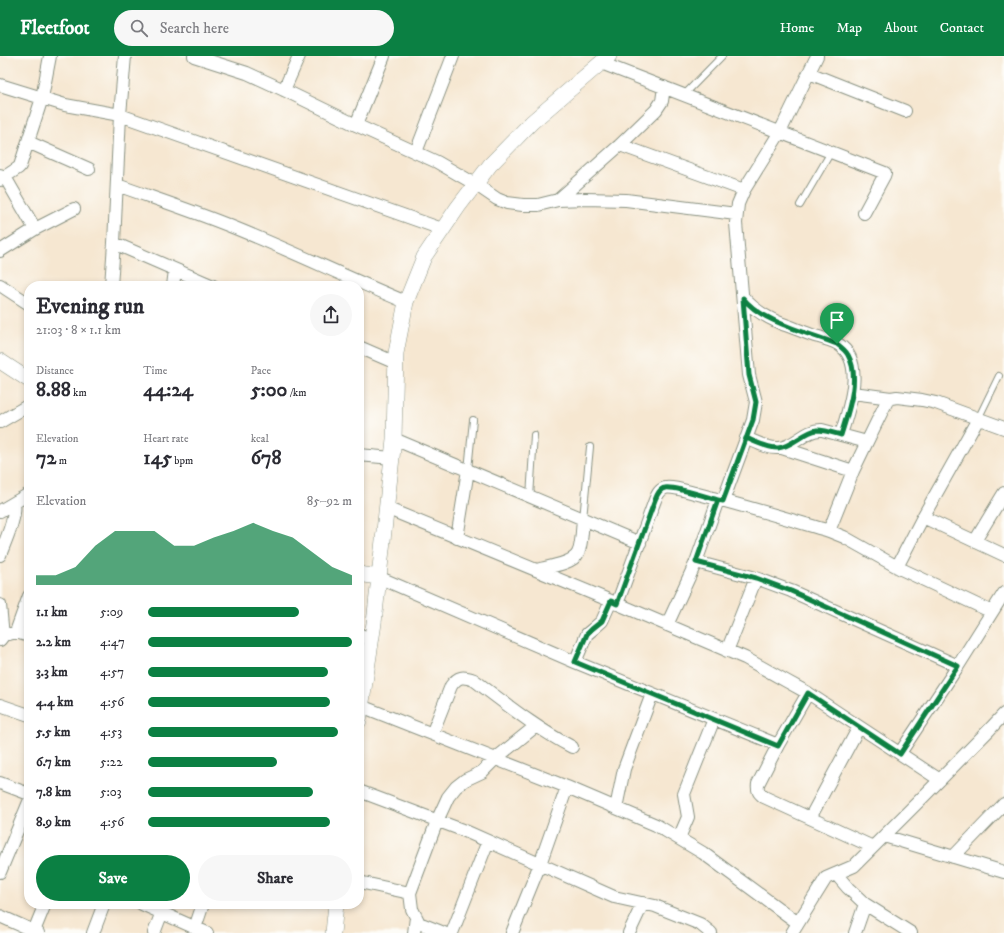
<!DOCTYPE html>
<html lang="en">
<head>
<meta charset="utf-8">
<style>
	body { margin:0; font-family:"IM FELL DW Pica",serif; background:#f7f7f7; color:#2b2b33; height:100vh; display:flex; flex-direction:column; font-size:15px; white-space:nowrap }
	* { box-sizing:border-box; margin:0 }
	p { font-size:13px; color:#7c7c81 }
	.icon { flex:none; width:22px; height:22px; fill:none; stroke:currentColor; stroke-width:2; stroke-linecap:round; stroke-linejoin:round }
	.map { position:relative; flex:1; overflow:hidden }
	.side { position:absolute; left:24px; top:225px; width:340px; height:628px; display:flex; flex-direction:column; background:#fff; border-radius:16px; box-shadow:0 2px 6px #0003 }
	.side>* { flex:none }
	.pin { position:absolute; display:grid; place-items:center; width:34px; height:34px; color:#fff; margin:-41px -17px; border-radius:50% 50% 50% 0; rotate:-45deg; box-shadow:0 0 4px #0007 }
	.pin .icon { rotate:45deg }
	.round { display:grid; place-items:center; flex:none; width:42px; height:42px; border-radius:21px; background:#f7f7f7 }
	.summary { display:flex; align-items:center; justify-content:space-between; height:68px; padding:0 12px }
	h1 { font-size:22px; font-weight:700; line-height:30px }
	.stats { display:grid; grid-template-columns:repeat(3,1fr); gap:6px; height:68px; padding:4px 12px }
	.stats div { display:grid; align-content:center }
	.stats b { font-size:20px; font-weight:700 }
	.stats small { font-size:11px; font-weight:400 }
	.stats p { font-size:11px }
	.chart { height:112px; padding:8px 12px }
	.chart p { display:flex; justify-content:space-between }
	.chart svg { width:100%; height:72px; margin-top:4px; fill:#0b8043; opacity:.7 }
	.button { display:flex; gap:8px; margin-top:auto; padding:8px 12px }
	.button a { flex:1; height:46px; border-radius:24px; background:#0b8043; color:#fff; font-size:16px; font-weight:700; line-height:46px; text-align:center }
	.button a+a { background:#f7f7f7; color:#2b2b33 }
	ul { padding:0 12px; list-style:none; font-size:13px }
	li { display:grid; grid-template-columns:64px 48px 1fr; align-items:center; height:30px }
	li i { height:10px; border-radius:5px; background:#0b8043 }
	header { display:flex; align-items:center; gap:24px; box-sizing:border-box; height:56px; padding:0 20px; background:#0b8043; color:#fff }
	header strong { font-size:19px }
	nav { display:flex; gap:22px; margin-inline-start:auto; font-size:14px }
	.search { width:280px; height:36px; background:#f7f7f7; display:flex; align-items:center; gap:10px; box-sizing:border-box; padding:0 14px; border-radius:22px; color:#7c7c81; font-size:15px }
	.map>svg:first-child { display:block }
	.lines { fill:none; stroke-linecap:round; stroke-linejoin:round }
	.service-casing { stroke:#8a9282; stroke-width:8 }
	.minor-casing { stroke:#8a9282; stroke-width:14 }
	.tertiary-casing { stroke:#8a9282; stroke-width:16 }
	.service { stroke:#fff; stroke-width:6 }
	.minor { stroke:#fff; stroke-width:12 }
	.tertiary { stroke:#fff; stroke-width:15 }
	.route-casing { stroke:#fff; stroke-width:8 }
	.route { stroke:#0b8043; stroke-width:5 }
</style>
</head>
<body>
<header>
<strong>Fleetfoot</strong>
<div class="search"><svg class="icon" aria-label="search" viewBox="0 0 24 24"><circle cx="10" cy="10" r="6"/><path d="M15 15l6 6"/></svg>Search here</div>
<nav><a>Home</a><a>Map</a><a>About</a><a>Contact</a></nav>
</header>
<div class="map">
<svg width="1004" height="877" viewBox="0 0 1004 877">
	<rect width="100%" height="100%" fill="#fdfcf7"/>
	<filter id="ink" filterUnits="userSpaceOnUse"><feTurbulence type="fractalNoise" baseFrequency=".025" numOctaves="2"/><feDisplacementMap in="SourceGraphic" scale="8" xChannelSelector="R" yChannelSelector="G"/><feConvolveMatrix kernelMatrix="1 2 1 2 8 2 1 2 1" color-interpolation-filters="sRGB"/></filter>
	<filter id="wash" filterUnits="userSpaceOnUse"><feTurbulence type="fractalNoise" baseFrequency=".012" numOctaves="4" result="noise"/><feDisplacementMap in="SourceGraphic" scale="16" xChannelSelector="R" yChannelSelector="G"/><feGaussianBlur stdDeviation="0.9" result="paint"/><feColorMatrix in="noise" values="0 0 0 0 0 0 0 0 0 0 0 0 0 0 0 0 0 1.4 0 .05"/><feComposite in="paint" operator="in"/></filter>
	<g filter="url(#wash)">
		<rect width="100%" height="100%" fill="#f6e7d1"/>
	</g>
	<g filter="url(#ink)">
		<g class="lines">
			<defs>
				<path id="service" d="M684,39L722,0
					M800,149L831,96
					M978,363L999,320
					M468,414L473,364
					M530,441L534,379
					M583,463L590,391"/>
				<path id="minor" d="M194,0L247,17L284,34L356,69L437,106L475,128L497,143L507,147L523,149H538L558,144L585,143L626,144L736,158
					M601,7L885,117L884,120L864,157
					M809,17L905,55
					M0,29L65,49L120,59L442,173
					M284,34L299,0
					M356,69L384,0
					M28,86L89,113
					M620,89L744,134L780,76L817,0
					M416,96L453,0
					M0,119L5,121L35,173
					M0,124L18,112L20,110L42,42L50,0
					M117,129C156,143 196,156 235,172C292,195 348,222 406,246
					M558,144L620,89L656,54L662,45L664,31
					M114,187L213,230
					M0,195L35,173L74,153
					M0,229L29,248
					M111,230L114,187L120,59L125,0
					M173,230L175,214
					M743,241C753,254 766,261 780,267C792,271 803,276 815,280C822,282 831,284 838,288C867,306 848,354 841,379
					M359,291L396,307
					M853,337L891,342
					M0,366L29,349
					M746,382C756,386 768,393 779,392C795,391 805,373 822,374L867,386
					M394,383L640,487
					M782,392L853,415
					M359,399L392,402
					M723,445L753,364L756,346L749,319L736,167L738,148L744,134
					M386,452L611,545L745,602L788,626L808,637L940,724
					M0,455L29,438
					M923,461L1004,499
					M829,475L853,415L867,386L887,345L891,342L897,341L922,344L936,347L1004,372
					M457,482L468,414
					M975,485L1004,437
					M0,499C5,486 17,460 14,447
					M696,506L756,522L791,535L958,610
					M897,511L923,461L978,363
					M536,514C547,511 573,508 578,497C582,490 582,472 583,463
					M378,521L575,606L778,689L758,728C757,735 759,737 764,741L873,791
					M617,548L655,444C657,439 659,434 665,432C673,430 689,436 698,438C742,449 785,462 829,475L844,481L901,513L992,556
					M0,549L3,580L0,584
					M667,569L696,506L718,444
					M16,576L29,540
					M9,578L16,576L29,580
					M359,578L371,584
					M727,595L756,522
					M575,606L587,578L593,573L602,565L611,545
					M0,649L29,659
					M361,650L567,731L656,769L703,797L798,867
					M432,678L451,630C458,620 463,620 474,624C506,648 537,673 572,691
					M778,689L808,637
					M900,697L958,610L1004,537
					M0,727L29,738
					M359,735L465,775L614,841L655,850L700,868L711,877
					M616,752L624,713L652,638
					M810,762L859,671
					M884,780L1004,816
					M679,782L688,761L684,738L714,663
					M953,801L1004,748
					M0,816L29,746
					M836,818L848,832L865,848L911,877
					M359,826L410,837
					M142,848L207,877
					M0,860L38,877
					M195,872L203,848
					M34,875L45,848
					M93,877L104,848
					M154,877L162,856
					M414,877L416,861
					M444,877L419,867L412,853L410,837L437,765L448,741L456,731L465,724L482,716L495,703L536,670
					M452,877L488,785
					M512,877L540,808L567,731
					M629,877L643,847
					M792,877L826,822L854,810L923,741L990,673L1004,658
					M855,877L865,848"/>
				<path id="tertiary" d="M0,305L29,324
					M359,518L378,521
					M359,665L374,567L394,383L396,297L406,246L424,201L458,151L490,109L532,66L609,0
					M333,877L336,848"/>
			</defs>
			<use href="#service" class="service-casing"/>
			<use href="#minor" class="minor-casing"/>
			<use href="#tertiary" class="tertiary-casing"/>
			<use href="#service" class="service"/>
			<use href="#minor" class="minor"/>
			<use href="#tertiary" class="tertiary"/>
		</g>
	</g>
	<g class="lines" filter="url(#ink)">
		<defs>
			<path id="route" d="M837,288C841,291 846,295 848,299C861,322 848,356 841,379C834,377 825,374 817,374C805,375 792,391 778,392C767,392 756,386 746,382L723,445L718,444C707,441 674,430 665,432C659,433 657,439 655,444L617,548L611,545L602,565L592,573L587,578L575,606L778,690L808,637L900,698L958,610L791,535L756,522L696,506L718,444L723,445L753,364L756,346L749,319L743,242C761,266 809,277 837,288"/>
		</defs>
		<use href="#route" class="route-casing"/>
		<use href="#route" class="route"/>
	</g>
</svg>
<div class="pin" style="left:837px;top:288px;background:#1e9e55"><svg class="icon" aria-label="arrive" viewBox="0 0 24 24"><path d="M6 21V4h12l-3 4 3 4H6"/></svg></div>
<section class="side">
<div class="summary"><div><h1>Evening run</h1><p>21:03 · 8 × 1.1 km</p></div><a class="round"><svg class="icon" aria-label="share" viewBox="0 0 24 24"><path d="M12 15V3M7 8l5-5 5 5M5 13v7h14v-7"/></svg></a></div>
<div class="stats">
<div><p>Distance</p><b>8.88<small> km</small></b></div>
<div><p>Time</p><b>44:24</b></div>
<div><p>Pace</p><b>5:00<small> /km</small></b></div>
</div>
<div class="stats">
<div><p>Elevation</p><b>72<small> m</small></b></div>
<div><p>Heart rate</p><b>145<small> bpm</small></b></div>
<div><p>kcal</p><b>678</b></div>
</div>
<div class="chart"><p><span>Elevation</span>85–92 m</p>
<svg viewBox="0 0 160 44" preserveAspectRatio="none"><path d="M0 44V38L10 38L20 33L30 20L40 11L50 11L60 11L70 20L80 20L90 15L100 11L110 6L120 11L130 15L140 24L150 33L160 38V44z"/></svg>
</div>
<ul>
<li><b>1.1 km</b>5:09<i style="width:74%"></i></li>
<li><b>2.2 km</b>4:47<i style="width:100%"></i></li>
<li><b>3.3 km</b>4:57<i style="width:88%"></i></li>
<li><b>4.4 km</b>4:56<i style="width:89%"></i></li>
<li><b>5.5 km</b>4:53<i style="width:93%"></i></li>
<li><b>6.7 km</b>5:22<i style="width:63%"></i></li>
<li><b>7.8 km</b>5:03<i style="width:81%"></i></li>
<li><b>8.9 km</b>4:56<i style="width:89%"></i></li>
</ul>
<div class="button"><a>Save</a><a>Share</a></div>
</section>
</div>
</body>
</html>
